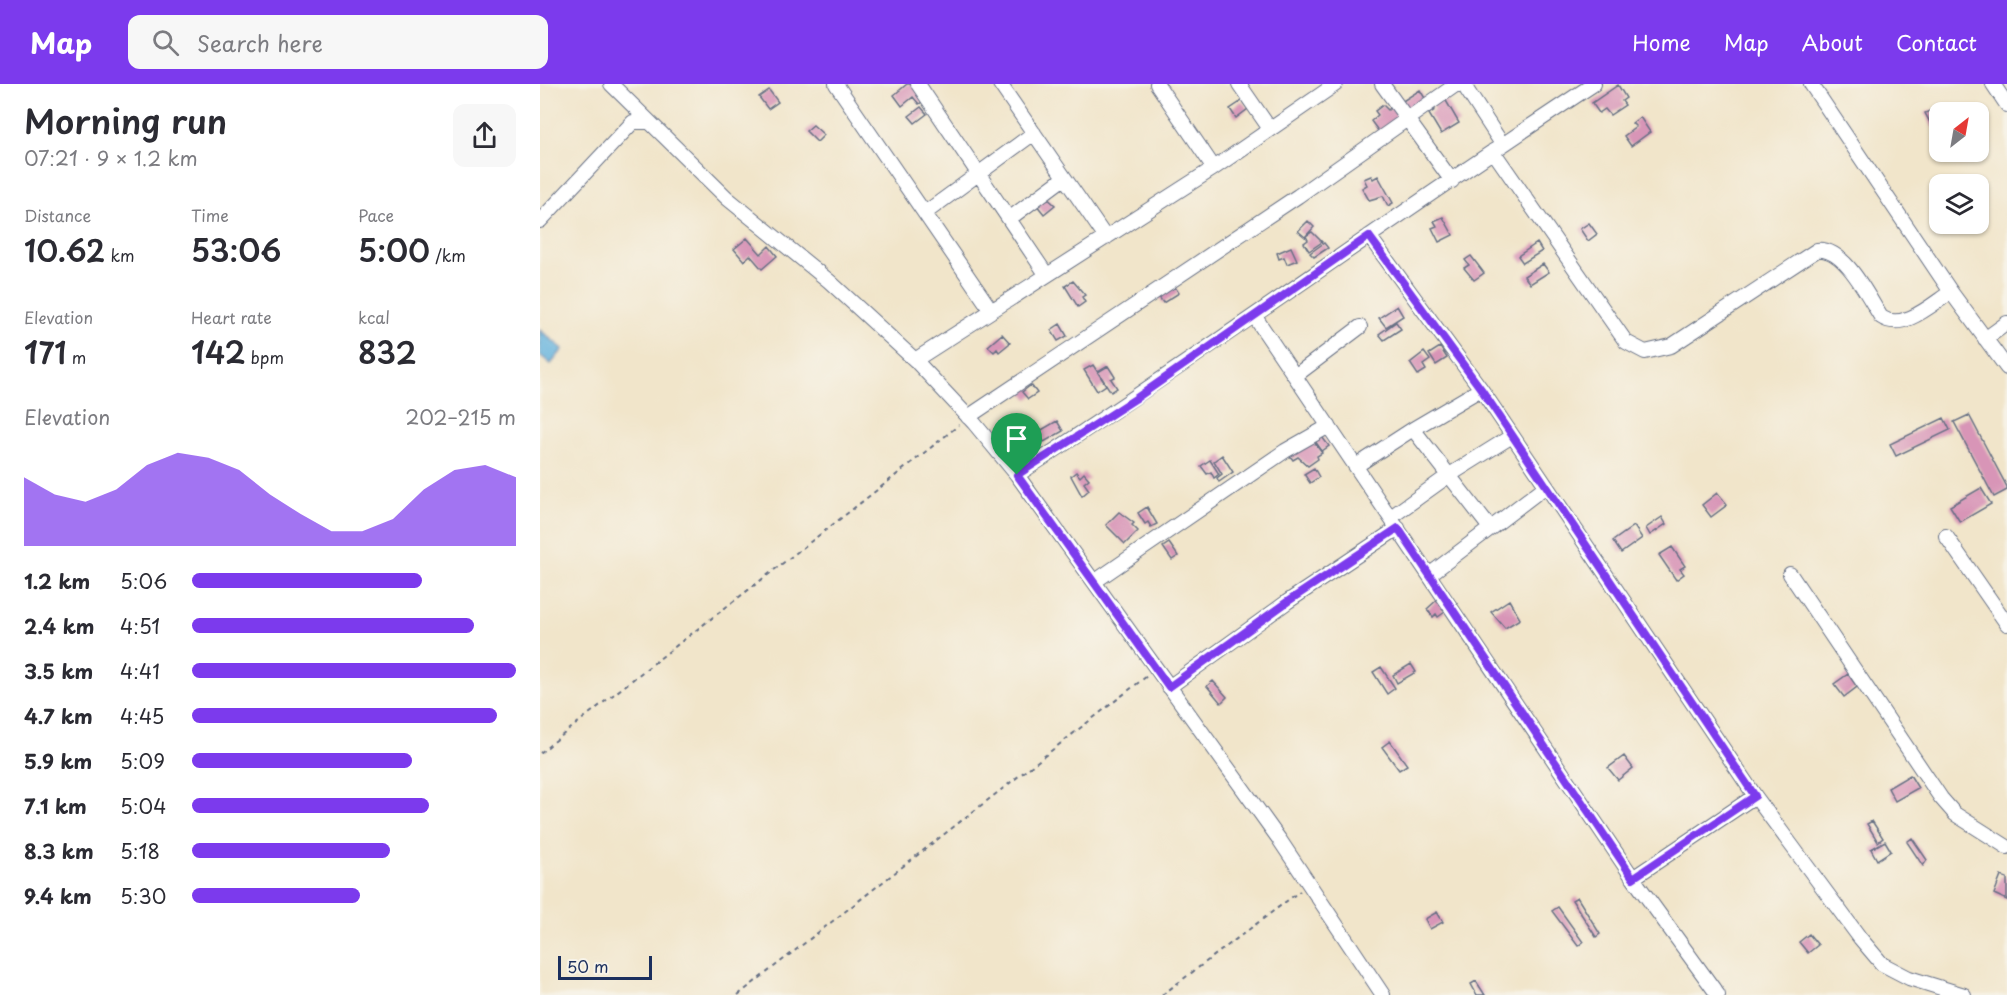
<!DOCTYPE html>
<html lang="en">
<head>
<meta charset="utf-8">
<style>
	body { margin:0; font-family:"Playpen Sans",sans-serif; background:#f7f7f7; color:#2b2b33; height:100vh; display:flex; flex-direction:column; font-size:22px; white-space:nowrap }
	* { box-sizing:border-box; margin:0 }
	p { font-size:20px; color:#7c7c81 }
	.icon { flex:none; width:33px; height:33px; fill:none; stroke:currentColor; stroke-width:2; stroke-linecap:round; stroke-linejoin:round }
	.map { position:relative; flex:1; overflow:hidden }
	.drawer { display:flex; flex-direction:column; background:#fff; width:540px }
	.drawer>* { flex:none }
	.needle { width:39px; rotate:31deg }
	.tools { position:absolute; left:1389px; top:18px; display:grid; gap:12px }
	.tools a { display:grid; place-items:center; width:60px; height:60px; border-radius:12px; background:#fff; box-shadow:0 2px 4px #0004; font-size:30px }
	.scale { position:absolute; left:18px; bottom:15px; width:94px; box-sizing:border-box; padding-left:6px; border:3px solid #1b2f5e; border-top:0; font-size:16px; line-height:21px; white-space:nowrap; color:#1b2f5e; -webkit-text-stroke:4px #f7f3e8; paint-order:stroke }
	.pin { position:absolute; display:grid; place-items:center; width:51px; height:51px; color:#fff; margin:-62px -26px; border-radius:50% 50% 50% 0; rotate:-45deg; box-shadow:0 0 6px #0007 }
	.pin .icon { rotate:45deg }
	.round { display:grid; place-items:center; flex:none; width:63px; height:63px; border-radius:12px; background:#f7f7f7 }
	.overview { display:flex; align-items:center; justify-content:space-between; height:102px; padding:0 24px }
	h1 { font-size:33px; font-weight:600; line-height:45px }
	.metrics { display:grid; grid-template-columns:repeat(3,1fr); gap:9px; height:102px; padding:6px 24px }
	.metrics div { display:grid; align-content:center }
	.metrics b { font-size:30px; font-weight:600 }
	.metrics small { font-size:16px; font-weight:400 }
	.metrics p { font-size:16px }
	.chart { height:168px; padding:12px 24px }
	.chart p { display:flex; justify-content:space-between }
	.chart svg { width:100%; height:108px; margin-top:6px; fill:#7c3aed; opacity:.7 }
	ul { padding:0 24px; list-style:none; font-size:20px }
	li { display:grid; grid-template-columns:96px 72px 1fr; align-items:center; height:45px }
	li i { height:15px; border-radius:8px; background:#7c3aed }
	header { display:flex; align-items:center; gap:36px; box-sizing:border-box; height:84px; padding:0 30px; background:#7c3aed; color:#fff }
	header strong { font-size:28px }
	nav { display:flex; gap:33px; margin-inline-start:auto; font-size:21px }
	.search { width:420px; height:54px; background:#f7f7f7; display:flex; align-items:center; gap:15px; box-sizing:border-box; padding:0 21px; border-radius:12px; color:#7c7c81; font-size:22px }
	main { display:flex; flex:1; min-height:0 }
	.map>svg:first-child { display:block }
	.water { fill:#63b2dd; stroke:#3f709e; stroke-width:1.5 }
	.building { fill:#d895b7 }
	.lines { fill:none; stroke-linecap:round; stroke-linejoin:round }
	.street-casing { stroke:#666f84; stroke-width:16 }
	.path { stroke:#666f84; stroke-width:2; stroke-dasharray:4.5 4.5; stroke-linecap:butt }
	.street { stroke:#fff; stroke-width:14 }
	.route-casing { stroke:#fff; stroke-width:12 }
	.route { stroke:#7c3aed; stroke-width:8 }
</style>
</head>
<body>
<header>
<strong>Map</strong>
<div class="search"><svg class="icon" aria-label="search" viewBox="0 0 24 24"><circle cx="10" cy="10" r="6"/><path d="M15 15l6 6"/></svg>Search here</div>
<nav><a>Home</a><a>Map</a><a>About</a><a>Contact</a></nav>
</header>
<main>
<section class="drawer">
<div class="overview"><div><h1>Morning run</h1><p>07:21 · 9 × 1.2 km</p></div><a class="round"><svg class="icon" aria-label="share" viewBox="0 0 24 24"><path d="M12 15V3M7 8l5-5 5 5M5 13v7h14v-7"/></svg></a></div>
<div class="metrics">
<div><p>Distance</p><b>10.62<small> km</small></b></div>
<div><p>Time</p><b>53:06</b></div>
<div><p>Pace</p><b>5:00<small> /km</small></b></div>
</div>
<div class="metrics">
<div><p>Elevation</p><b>171<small> m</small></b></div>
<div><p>Heart rate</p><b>142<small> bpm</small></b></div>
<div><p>kcal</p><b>832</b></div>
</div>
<div class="chart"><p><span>Elevation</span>202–215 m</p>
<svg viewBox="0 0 160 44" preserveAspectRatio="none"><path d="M0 44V16L10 23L20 26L30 21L40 11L50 6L60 8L70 13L80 23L90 31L100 38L110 38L120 33L130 21L140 13L150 11L160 16V44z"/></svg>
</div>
<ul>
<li><b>1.2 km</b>5:06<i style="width:71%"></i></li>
<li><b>2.4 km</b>4:51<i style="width:87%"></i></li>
<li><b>3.5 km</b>4:41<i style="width:100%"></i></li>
<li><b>4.7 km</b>4:45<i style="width:94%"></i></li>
<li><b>5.9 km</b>5:09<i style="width:68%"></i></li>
<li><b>7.1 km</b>5:04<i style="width:73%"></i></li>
<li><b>8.3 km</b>5:18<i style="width:61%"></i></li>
<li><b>9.4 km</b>5:30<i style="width:52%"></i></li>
</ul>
</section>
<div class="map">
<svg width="1467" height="911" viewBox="0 0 1467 911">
	<rect width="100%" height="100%" fill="#f7f3e8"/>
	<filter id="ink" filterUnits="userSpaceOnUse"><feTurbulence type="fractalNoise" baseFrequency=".0167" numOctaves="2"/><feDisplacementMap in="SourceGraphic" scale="12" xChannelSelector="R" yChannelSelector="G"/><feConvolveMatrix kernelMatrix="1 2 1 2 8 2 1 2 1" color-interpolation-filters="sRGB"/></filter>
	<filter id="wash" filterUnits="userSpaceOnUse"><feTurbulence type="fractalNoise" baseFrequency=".008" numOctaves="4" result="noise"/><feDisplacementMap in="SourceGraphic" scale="24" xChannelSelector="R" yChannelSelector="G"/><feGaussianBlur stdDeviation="1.35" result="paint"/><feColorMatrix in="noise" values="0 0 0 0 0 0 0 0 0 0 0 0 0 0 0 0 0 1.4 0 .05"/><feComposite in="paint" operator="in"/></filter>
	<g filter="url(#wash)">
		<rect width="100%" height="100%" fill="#f1e5ca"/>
		<path class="water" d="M0,246L23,265L11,280L0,271Z"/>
		<g id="blocks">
			<path class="building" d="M367,0H373L385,16L379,20L373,13L362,22L354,11Z
				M1078,1L1086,14L1082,17L1085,21L1070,31L1065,25L1059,29L1052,19Z
				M229,6L238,18L228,25L219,13Z
				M880,6L886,16L867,28L861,18Z
				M905,15L919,39L901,50L889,30L895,26L893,22Z
				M702,17L708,25L696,34L690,25Z
				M843,21L848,26L854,21L862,31L839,48L831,37L838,31L835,27Z
				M381,23L387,30L375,39L369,32Z
				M1392,26L1399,41L1393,44L1385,29Z
				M1100,33L1110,48L1091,62L1084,52L1096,43L1092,39Z
				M273,41L284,51L277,58L266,47Z
				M831,92L833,95L838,92L853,119L848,122L843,112L829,116L822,104L827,101L824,95Z
				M505,112L515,121L504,130L496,120Z
				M903,133L913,151L899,158L892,144L897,142L894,137Z
				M768,137L774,143L765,153L758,147Z
				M1049,139L1057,150L1048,157L1040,145Z
				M772,148L782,158L769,167L764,159L768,156L766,152Z
				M207,154L221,170L229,162L237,172L222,185L210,171L204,177L194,165Z
				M784,159L788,164L774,173L770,169Z
				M997,159L1002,167L983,179L978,172Z
				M751,163L757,176L747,180L744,173L739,175L737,169Z
				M931,172L944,189L934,196L924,184L929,181L925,176Z
				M1003,180L1009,188L990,200L984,192Z
				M533,197L545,211L542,213L545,218L538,223L525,202Z
				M635,203L639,209L623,219L619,213Z
				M857,222L863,232L846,243L839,234Z
				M856,238L861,245L844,256L839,250Z
				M520,240L527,252L518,257L511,246Z
				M462,250L470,259L459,268L457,265L454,268L448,262Z
				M900,263L907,274L896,281L889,270Z
				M884,268L890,276L883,281L886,286L878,291L870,279Z
				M553,281L566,301L557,307L544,286Z
				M568,282L575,293L571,295L577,304L571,308L558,288Z
				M491,301L497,309L488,315L482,308Z
				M1429,331L1467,403V406L1454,413L1414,338Z
				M1404,334L1410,346L1356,372L1350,360Z
				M517,337L523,347L504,358L498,348Z
				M782,353L789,362L782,367L775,357Z
				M773,357L782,369L777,372L778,375L768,382L758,373L753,376L750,372Z
				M682,371L693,388L679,398L677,394L682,390L674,377Z
				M670,376L679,390L674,394L671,388L667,390L661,382Z
				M774,384L779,393L770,399L764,390Z
				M536,388L540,393L544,389L549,395L544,399L549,406L542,412L531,392Z
				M1441,404L1451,420L1420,438L1410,422Z
				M1177,409L1187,421L1171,433L1162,421Z
				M607,423L617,440L611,443L608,438L605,440L598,429Z
				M579,428L594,439L592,441L598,447L585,460L566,441Z
				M1122,433L1126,440L1110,451L1106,444Z
				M1094,442L1102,454L1081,469L1073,457Z
				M629,459L638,472L632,476L623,463Z
				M1132,463L1145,482L1140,485L1144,490L1136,496L1119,471Z
				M899,514L906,522L902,525L905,528L898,533L896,530L893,533L887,525Z
				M969,516L980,535L965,544L951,528Z
				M871,580L876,588L857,599L853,591Z
				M841,583L855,604L847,610L833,588Z
				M1308,590L1317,603L1304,613L1294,600Z
				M673,597L687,613L681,619L667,602Z
				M850,657L867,681L859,686L842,663Z
				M1084,672L1093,684L1078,696L1068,684Z
				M1370,691L1378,704L1355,717L1348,704Z
				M1332,737L1343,754L1338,758L1327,740Z
				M1372,754L1387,776L1383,782L1367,758Z
				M1345,757L1351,767L1337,776L1331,765Z
				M1461,792L1467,794V816L1454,810Z
				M1037,813L1060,850L1056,853L1032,816Z
				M1018,823L1043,858L1038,862L1012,827Z
				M897,828L903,838L890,845L885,835Z
				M1269,850L1278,861L1268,869L1259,858Z
				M936,897L945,911H937L931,900Z"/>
		</g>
	</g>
	<g filter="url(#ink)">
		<use href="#blocks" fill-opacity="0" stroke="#666f84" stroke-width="1.5"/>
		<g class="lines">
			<defs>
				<path id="street" d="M71,0L187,114L289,197L375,276L434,339L477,391L739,755L843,911
					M296,0L451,226
					M378,0L506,190
					M460,0L566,154
					M617,0L674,84
					M699,0L730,45
					M842,0L912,97
					M923,0L962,60
					M1271,0L1411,208L1467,284
					M1453,0L1467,21
					M953,67L1086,258L1105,268L1131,262L1277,166C1305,163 1328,213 1341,233C1363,248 1392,220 1411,208
					M385,129L494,49
					M469,135L524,94
					M0,137L93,38H109
					M829,152L941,305L1215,712L1320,854L1342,880L1369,894L1424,911
					M715,233L1093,794L1178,911
					M1445,255L1467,239
					M375,276L674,84L796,0
					M755,292L820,243
					M428,333L758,112L917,0
					M873,345L950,444
					M816,382L873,345L941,305
					M477,391C672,265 860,127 1054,0
					M851,433L908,392L972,352
					M1406,452L1467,540
					M1250,490L1401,714L1415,730L1467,763
					M889,491L1006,402
					M554,498L745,367L789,342
					M629,603L747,518L858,444
					M1093,794L1215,712"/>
			</defs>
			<use href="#street" class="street-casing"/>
			<path class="path" d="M0,669C138,558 281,452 419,341
				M198,911L607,592
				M622,911L760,807"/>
			<use href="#street" class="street"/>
		</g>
	</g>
	<g class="lines" filter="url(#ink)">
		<defs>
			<path id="route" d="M829,152L941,305L1215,712L1093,794L858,444L747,518L629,603L477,391L595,315Z"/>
		</defs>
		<use href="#route" class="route-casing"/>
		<use href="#route" class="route"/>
	</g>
</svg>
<div class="tools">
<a><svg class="needle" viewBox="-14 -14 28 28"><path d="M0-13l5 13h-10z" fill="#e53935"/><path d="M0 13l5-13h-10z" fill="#7c7c81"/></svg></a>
<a><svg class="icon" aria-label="layers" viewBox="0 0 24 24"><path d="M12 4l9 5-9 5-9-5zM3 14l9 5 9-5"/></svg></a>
</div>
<div class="scale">50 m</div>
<div class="pin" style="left:477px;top:391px;background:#1e9e55"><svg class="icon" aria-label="arrive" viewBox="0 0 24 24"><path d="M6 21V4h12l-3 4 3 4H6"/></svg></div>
</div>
</main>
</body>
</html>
